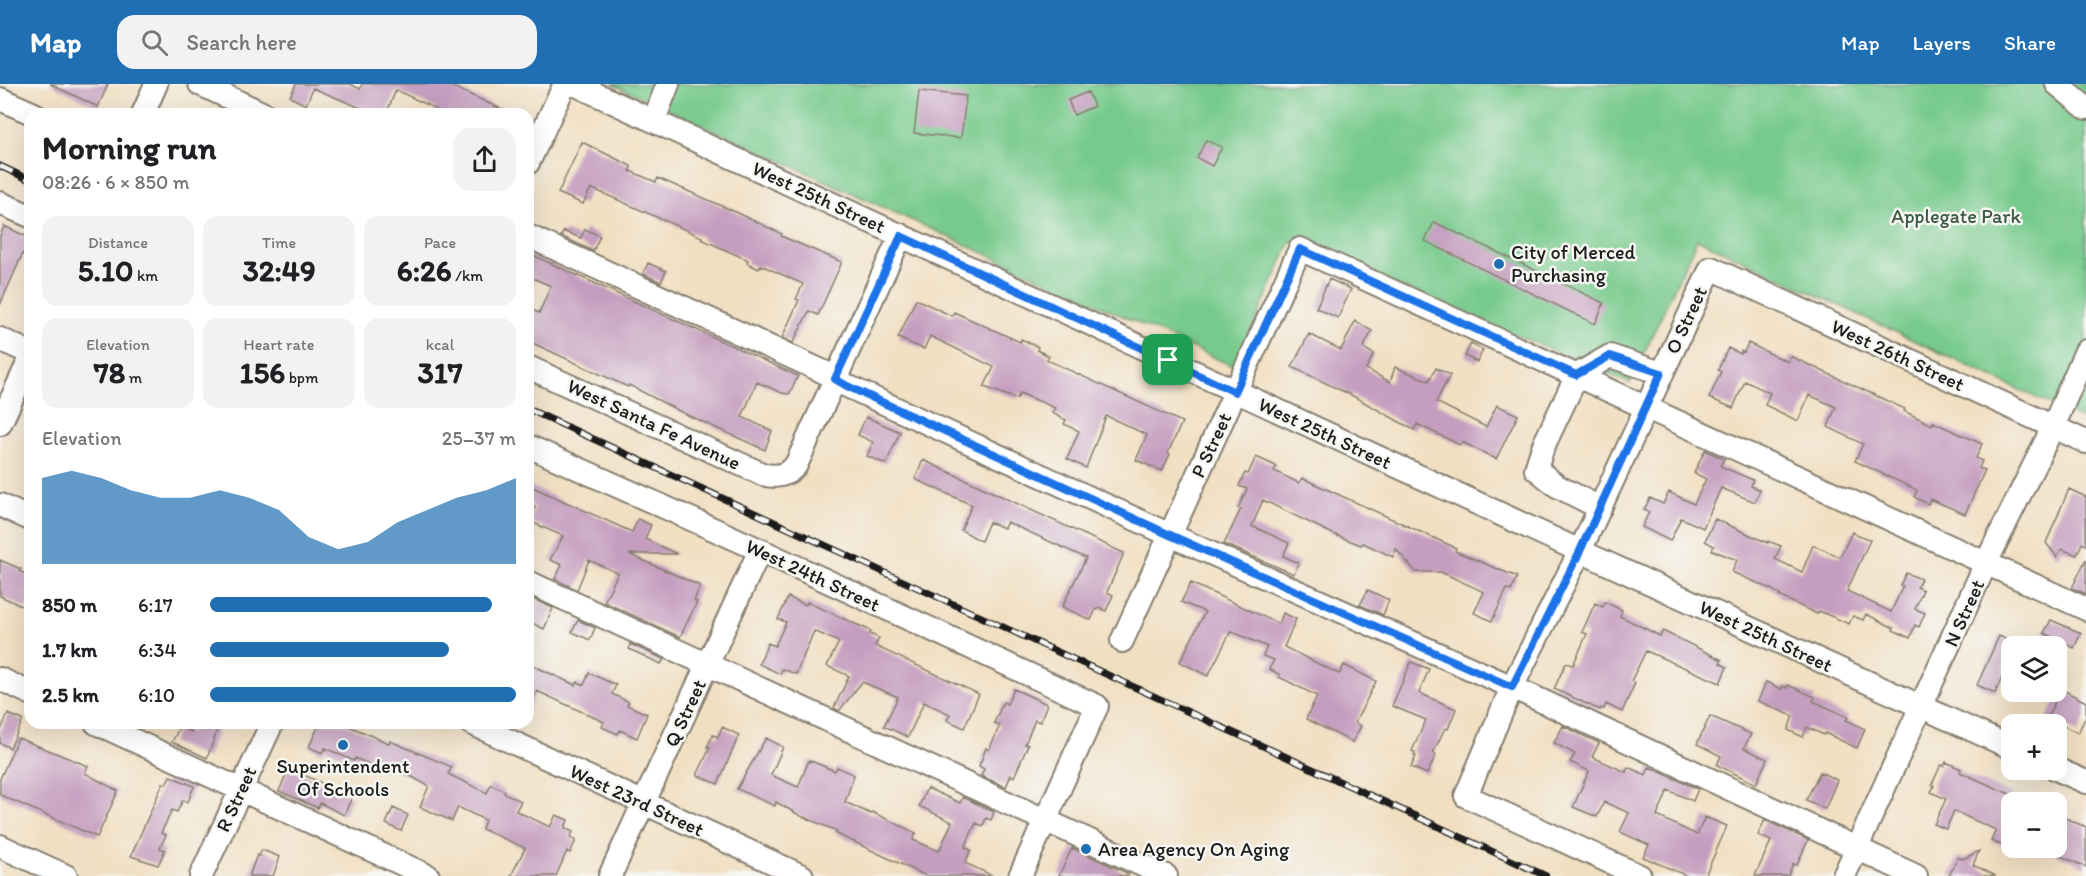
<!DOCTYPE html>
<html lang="en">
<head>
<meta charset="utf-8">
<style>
	body { margin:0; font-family:Itim,sans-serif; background:#f2f2f2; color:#202124; height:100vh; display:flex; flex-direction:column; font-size:22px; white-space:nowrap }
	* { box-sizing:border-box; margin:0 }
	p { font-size:20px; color:#757577 }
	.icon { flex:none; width:33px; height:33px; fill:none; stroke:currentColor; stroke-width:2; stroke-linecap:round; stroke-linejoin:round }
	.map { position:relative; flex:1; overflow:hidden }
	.sheet { position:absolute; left:24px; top:24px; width:510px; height:621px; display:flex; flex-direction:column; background:#fff; border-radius:18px; box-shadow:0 6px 24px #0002 }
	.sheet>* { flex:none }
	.fabs { position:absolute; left:2001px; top:552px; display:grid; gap:12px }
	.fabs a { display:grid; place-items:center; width:66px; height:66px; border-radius:12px; background:#fff; box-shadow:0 6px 24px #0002; font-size:30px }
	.pin { position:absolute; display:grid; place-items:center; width:51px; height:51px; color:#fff; margin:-26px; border-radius:12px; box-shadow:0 3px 9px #0006 }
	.round { display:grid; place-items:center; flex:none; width:63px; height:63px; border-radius:18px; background:#f2f2f2 }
	.headline { display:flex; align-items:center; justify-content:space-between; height:102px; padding:0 18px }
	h1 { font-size:33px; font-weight:700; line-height:45px }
	.figures { display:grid; grid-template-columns:repeat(3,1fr); gap:9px; height:102px; padding:6px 18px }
	.figures div { display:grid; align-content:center; border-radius:15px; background:#f2f2f2; text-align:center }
	.figures b { font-size:30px; font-weight:700 }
	.figures small { font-size:16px; font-weight:400 }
	.figures p { font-size:16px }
	.chart { height:168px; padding:12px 18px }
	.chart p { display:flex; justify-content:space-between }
	.chart svg { width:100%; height:108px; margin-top:6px; fill:#1f6fb2; opacity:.7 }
	ul { padding:0 18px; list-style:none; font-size:20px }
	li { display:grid; grid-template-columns:96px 72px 1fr; align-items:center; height:45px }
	li i { height:15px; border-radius:8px; background:#1f6fb2 }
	header { display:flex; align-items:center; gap:36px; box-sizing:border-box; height:84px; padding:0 30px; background:#1f6fb2; color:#fff }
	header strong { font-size:28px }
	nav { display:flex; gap:33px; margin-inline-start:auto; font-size:21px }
	.search { width:420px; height:54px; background:#f2f2f2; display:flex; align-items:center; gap:15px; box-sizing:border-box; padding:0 21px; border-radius:18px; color:#757577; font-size:22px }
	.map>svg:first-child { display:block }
	.green { fill:#77ca8c; stroke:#4a7354; stroke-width:1.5 }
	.building { fill:#c59ebf }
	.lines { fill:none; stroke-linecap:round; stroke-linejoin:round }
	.minor-casing { stroke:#867e6f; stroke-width:26 }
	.minor { stroke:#fff; stroke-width:22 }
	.rail-casing { stroke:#1c1c1c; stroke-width:7 }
	.rail { stroke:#f6f6f2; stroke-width:4.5; stroke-dasharray:14; stroke-linecap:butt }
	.route-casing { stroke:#fff; stroke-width:12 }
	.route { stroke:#1a73e8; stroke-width:8 }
	.poi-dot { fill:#1f6fb2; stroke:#f6f6f2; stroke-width:2 }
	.labels { text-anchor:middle; stroke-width:5; stroke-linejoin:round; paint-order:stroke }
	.street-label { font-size:20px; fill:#1c1c1c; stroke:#f6f6f2 }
	.park-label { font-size:20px; fill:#3c5943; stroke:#f6f6f2 }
	.poi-label { font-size:20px; fill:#1c1c1c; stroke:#f6f6f2; text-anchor:start }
</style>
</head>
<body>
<header>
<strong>Map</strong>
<div class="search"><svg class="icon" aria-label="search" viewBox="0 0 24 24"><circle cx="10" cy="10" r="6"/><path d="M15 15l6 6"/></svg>Search here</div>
<nav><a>Map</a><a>Layers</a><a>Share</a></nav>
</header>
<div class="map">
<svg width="2086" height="792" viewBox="0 0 2086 792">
	<rect width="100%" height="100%" fill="#f6f6f2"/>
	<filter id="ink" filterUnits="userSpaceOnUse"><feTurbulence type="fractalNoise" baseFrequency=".0167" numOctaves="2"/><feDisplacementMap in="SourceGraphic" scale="12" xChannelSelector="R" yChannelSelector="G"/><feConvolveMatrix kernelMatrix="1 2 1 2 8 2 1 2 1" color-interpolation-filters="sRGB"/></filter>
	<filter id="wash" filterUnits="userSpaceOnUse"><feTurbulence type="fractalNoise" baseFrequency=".008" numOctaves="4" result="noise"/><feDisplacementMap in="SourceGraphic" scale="24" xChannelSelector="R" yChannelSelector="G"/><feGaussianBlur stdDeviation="1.35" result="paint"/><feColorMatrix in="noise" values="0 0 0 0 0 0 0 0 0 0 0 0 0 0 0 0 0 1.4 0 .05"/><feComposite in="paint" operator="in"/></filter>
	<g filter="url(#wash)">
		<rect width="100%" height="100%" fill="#f1dfc2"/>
		<path class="green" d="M612,0H2086V337L1697,155L1630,299L1291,157L1235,283Z"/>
		<g id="blocks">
			<path class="building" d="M50,0H108L98,23Z
				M296,0H350L360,5L362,0H447L512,30H433L436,25L396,6L386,30H375L313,4L306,21L290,13Z
				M919,7L966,12L961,54L914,49Z
				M1088,8L1094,22L1074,31L1068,16Z
				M1206,56L1222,63L1212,82L1197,74Z
				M582,58L631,82L630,87L656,98L658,94L738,129L782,150L781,152L842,178L818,231L809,227L793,259L782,254L799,216L796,215L803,200L761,181L759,185L747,179L748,176L701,155L702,153L591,104L583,120L558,109Z
				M1434,138L1604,219L1595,240L1425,157Z
				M4,142L30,154V172L23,169L0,221V152Z
				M585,145L600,152L593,167L561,152L564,147L581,154Z
				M528,169L798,292L789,310L782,309L757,298L742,333L772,347L765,366L683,329L629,301L628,303L528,257V224L539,229L551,202L528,192Z
				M648,179L666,187L661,198L643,190Z
				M1329,195L1351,205L1338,234L1316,224Z
				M916,215L952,232L954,228L1020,258L1021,255L1038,263L1037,266L1049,272L1047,276L1182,338L1168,369L1170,370L1162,387L1136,376L1147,351L1109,333L1106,332L1086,384L1067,375L1079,347L1064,340L1066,336L1052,329L1055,324L1020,309L1017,315L984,303L994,283L930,252L924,265L898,254Z
				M1355,237L1372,247L1363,264L1374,270L1366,285L1390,298L1395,283L1429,297L1436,284L1450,291L1436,318L1486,343L1497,321L1518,331L1496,375L1462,358L1460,361L1417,340L1414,346L1353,312L1292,283L1309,250L1341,266Z
				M1471,259L1483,266L1477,278L1465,272Z
				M1748,259L1788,278L1790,272L1905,325L1904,327L1932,341L1933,338L1982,360L1976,374L1982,377L1979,384L1985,386L1965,430L1930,415L1928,420L1914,413L1917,406L1855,377L1863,360L1828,343L1836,323L1809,311L1798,337L1765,321L1770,309L1745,297L1733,324L1709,314L1721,288L1718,286L1728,264L1741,270V267L1744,268Z
				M866,333L900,348L886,380L867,372L873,358L858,351Z
				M1705,366L1724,375L1720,382L1753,396L1751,402L1760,406L1755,418L1721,404L1703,444L1681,434L1670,457L1642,443L1649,428L1644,426L1650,414L1663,420L1669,408L1694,420L1706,395L1694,389Z
				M1256,373L1276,382L1274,387L1299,399L1302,394L1456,464L1455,467L1517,493L1511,507L1507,505L1492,537L1474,529L1484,508L1441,488H1416L1396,465L1393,473L1363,459L1361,461L1333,450L1263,416L1252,442L1289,459L1283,472L1299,479L1294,490L1224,460L1241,425L1238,424L1247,405L1239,402L1245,389L1248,390Z
				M923,376L1124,469L1107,508L1113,511L1106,527L1099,523L1098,526L1096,525L1091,536L1062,523L1086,474L1007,438L1004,444L989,438L981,457L961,446L972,421L915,395Z
				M528,401L632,448L638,435L651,441L645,455L677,470H629L700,502L694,517L697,518L680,553L604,518L618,489L589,476L577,506L555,495L562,481L550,476L563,452L529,437L535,423L528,419Z
				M2069,405L2086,413V461L2082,459L2077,471L2061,465L2057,473L2046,459Z
				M1715,435L1768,459V457L1781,462L1775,475L1802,488L1813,461L1840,473L1852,448L1870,456L1847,507L1891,528L1903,502L1900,501L1906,489L1921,495L1917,503L1923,506L1915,525L1925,529L1919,543L1915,541L1910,554L1893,546L1894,544L1866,530L1863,536L1853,532L1849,540L1819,527L1817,530L1779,512L1780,511L1771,505L1732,488L1737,476L1712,466L1714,462L1705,457Z
				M2086,475V510L2072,504Z
				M0,476L21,485L19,487L30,492V516L26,524L0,512Z
				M1191,499L1279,540L1283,529L1296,535L1284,563L1339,590L1344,581L1376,597L1355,639L1361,642L1352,658L1306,635L1317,612L1279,593L1280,591L1269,585L1274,576L1263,572L1267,563L1231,547L1208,592L1180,578L1205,528L1181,518Z
				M1368,506L1389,516L1383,531L1360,521Z
				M528,513L553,524L544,545L528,537Z
				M788,513L806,521L807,518L871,547L870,550L879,554L875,562L979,610L964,644L947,636L950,630L924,618L908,653L884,642L898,613L862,598L839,627L834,624L849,592L827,582L839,558L814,547L796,590L782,585L780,590L759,580L768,559L775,562L786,538L778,535Z
				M1605,518L1622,526L1620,532L1660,552L1663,547L1722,576L1720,579L1727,583L1720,599L1646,567L1631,597L1635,599L1622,628L1606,620L1604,625L1601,624L1600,626L1554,605L1566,579L1573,581L1587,550L1582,548L1595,519L1603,523Z
				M578,536L595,544L590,556L572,548Z
				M2051,536L2081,549L2074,564L2044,549Z
				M1999,552L2014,559L2003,584L2006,585L1995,609L1977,601Z
				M630,560L664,575L661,580L629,565Z
				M1411,578L1429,585L1419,609L1456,625L1448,645L1445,644L1433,669L1436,671L1427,690L1411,683L1416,672L1414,671L1415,668L1412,667L1426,636L1392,622Z
				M532,581L575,601L578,598L584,601L589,589L616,601L612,610L629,618L627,621L647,630L637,654L620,646L618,650L602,643L604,638L537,607L528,626V590Z
				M1766,598L1782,605L1783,602L1787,604L1788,601L1815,613L1813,617L1848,633L1846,636L1865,645L1857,664L1825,649L1824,651L1807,643L1803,653L1788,646L1793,632L1758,617Z
				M1014,605L1047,620L1040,638L1035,636L1025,660L1028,661L1014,693L1011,691L1006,703L981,692L984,685L979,682L986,664L989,666L1000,641L994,639L1003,618L1007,620Z
				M2061,605L2086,618V632L2078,649L2047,634Z
				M8,630L23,636L10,664L0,659V648Z
				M1710,632L1751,650L1744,664L1767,675L1756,700L1717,681L1721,672L1697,660Z
				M195,639H220L207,674L172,658L180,642L191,648Z
				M320,639H342L386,658L389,659L390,657L452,683L448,690L487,709L491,700L505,707L504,709L521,717L516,727L550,743L556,731L568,736L565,744L573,748L570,754L576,756L570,769L567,767L556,792H511L525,764L482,745L485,736L458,723L452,737L420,723L429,702L414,694L389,682L387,688L355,674L354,677L325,664L322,669L309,663Z
				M1563,642L1599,659L1592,673L1626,688L1628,683L1646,691L1649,683L1698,705L1693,717L1668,706L1657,732L1697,751L1705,733L1727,742L1705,792H1687L1643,773L1649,761L1620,748L1629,729L1604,718L1597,733L1573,723L1589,687L1570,678L1575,670L1554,659Z
				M722,643L739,651L718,700L697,691L710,664L707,663L713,651L718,653Z
				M18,654L88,682L85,689L118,707L97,753L0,711V695Z
				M766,654L783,663L771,691L798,703L809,676L835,687L837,683L854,691L845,718L871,730L872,728L916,749L913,756L939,767L952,738L919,722L927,704L960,719L963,713L994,728L991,736L986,734L983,742L976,739L965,763L971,766L965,779L993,792H926L835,749L837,747L801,732L776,718L775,722L737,705Z
				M1946,678L1961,685L1960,688L2012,711V760L2006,758L2004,762L1991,757L1996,746L1954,727L1946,745L1934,740L1946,715L1931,708L1934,702L1932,700L1941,681L1944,682Z
				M289,684L352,713L344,731L320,719L318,724L279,707Z
				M1820,688L1837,696L1825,725L1806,716Z
				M170,692L194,702L188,718L183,716L177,728L172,726L161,749L166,751L160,764L165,766L158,781L131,772L163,699L166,700Z
				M393,724L408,731L401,747L386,740Z
				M2056,730L2086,743V783L2056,770Z
				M1765,736L1808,756L1797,781L1793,780L1788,792H1755L1771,757L1758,751Z
				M1072,764L1129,790L1128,792H1059Z
				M262,766L280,773L273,792H249L257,771L259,772Z
				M1979,767L1973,781L1996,792H1949L1958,773L1963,775Z"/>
		</g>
	</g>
	<g filter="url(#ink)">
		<use href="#blocks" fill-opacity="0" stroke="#867e6f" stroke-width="1.5"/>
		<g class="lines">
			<defs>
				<path id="minor" d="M200,0L264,30
					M574,0L1580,467L2012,664
					M2057,0L2086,24
					M0,15L34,30
					M143,30L156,0
					M654,36L668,0
					M528,79L565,0
					M0,119L30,132
					M528,152L824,288L847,302L1170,451L1512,603L1916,792
					M0,255L30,269
					M528,283L762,390C775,394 787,392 796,381L901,151
					M0,340L30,275
					M528,362L760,466L1097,622L1020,792
					M0,421L30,435
					M1600,424L1557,402L1536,385L1543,363L1577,291L1610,272L1661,289
					M528,498L1166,792
					M1122,557L1300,165L2086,525
					M0,595L30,609
					M96,639L428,792
					M471,639L802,792
					M2056,685L2086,698
					M0,762L66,792
					M201,792L272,639
					M610,792L760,466
					M1640,792L1466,712L1512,603L1580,467L1711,184L2086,358
					M1844,792L1986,479L2053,343L2086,267"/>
			</defs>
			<use href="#minor" class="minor-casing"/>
			<use href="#minor" class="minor"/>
			<defs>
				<path id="rail" d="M0,82L30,96
					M528,325L1546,792"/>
			</defs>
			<use href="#rail" class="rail-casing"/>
			<use href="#rail" class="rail"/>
		</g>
	</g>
	<g class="lines" filter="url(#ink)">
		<defs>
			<path id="route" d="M901,152L1235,308L1300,165L1576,291L1610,272L1661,289L1580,467L1512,603L1170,451L847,302L835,295Z"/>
		</defs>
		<use href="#route" class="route-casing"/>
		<use href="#route" class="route"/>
	</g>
	<g class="poi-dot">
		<circle cx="1499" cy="180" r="6"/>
		<circle cx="343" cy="661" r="6"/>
		<circle cx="1086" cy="765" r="6"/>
	</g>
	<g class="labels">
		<g class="street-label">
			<text transform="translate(819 113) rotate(25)" y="7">West 25th Street</text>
			<text transform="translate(1686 236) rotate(-65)" y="7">O Street</text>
			<text transform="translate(1898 271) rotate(25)" y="7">West 26th Street</text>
			<text transform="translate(654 340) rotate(25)" y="7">West Santa Fe Avenue</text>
			<text transform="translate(1325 349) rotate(25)" y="7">West 25th Street</text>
			<text transform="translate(1211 361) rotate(-65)" y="7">P Street</text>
			<text transform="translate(813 491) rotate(25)" y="7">West 24th Street</text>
			<text transform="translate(1964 529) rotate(-66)" y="7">N Street</text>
			<text transform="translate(1766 552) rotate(25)" y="7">West 25th Street</text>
			<text transform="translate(685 629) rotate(-65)" y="7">Q Street</text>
			<text transform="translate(236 715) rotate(-65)" y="7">R Street</text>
			<text transform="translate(637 716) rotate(25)" y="7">West 23rd Street</text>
		</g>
		<g class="park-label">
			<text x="1956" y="139">Applegate Park</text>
		</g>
		<g class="poi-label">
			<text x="1511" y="175">City of Merced<tspan x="1511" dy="23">Purchasing</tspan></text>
			<text x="343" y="689" text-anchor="middle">Superintendent<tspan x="343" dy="23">Of Schools</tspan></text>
			<text x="1098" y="772">Area Agency On Aging</text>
		</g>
	</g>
</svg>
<div class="fabs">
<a><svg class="icon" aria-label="layers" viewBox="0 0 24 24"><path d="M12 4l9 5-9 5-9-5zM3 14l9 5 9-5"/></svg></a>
<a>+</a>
<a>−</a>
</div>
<div class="pin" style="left:1168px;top:276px;background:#1e9e55"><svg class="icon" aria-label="arrive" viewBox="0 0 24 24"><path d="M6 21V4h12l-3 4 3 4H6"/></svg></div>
<section class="sheet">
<div class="headline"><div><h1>Morning run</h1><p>08:26 · 6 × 850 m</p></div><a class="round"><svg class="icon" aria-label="share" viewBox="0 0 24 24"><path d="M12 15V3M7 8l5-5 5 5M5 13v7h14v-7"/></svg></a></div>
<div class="figures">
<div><p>Distance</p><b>5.10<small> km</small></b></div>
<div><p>Time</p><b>32:49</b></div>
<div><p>Pace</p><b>6:26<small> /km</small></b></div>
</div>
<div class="figures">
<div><p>Elevation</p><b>78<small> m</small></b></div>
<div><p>Heart rate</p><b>156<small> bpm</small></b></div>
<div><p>kcal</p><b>317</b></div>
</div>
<div class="chart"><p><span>Elevation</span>25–37 m</p>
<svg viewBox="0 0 160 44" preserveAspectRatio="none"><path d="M0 44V9L10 6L20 9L30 14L40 17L50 17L60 14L70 17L80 22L90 33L100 38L110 35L120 27L130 22L140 17L150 14L160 9V44z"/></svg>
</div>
<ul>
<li><b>850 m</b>6:17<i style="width:92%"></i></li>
<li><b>1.7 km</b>6:34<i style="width:78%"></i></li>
<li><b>2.5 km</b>6:10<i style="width:100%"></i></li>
</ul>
</section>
</div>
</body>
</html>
